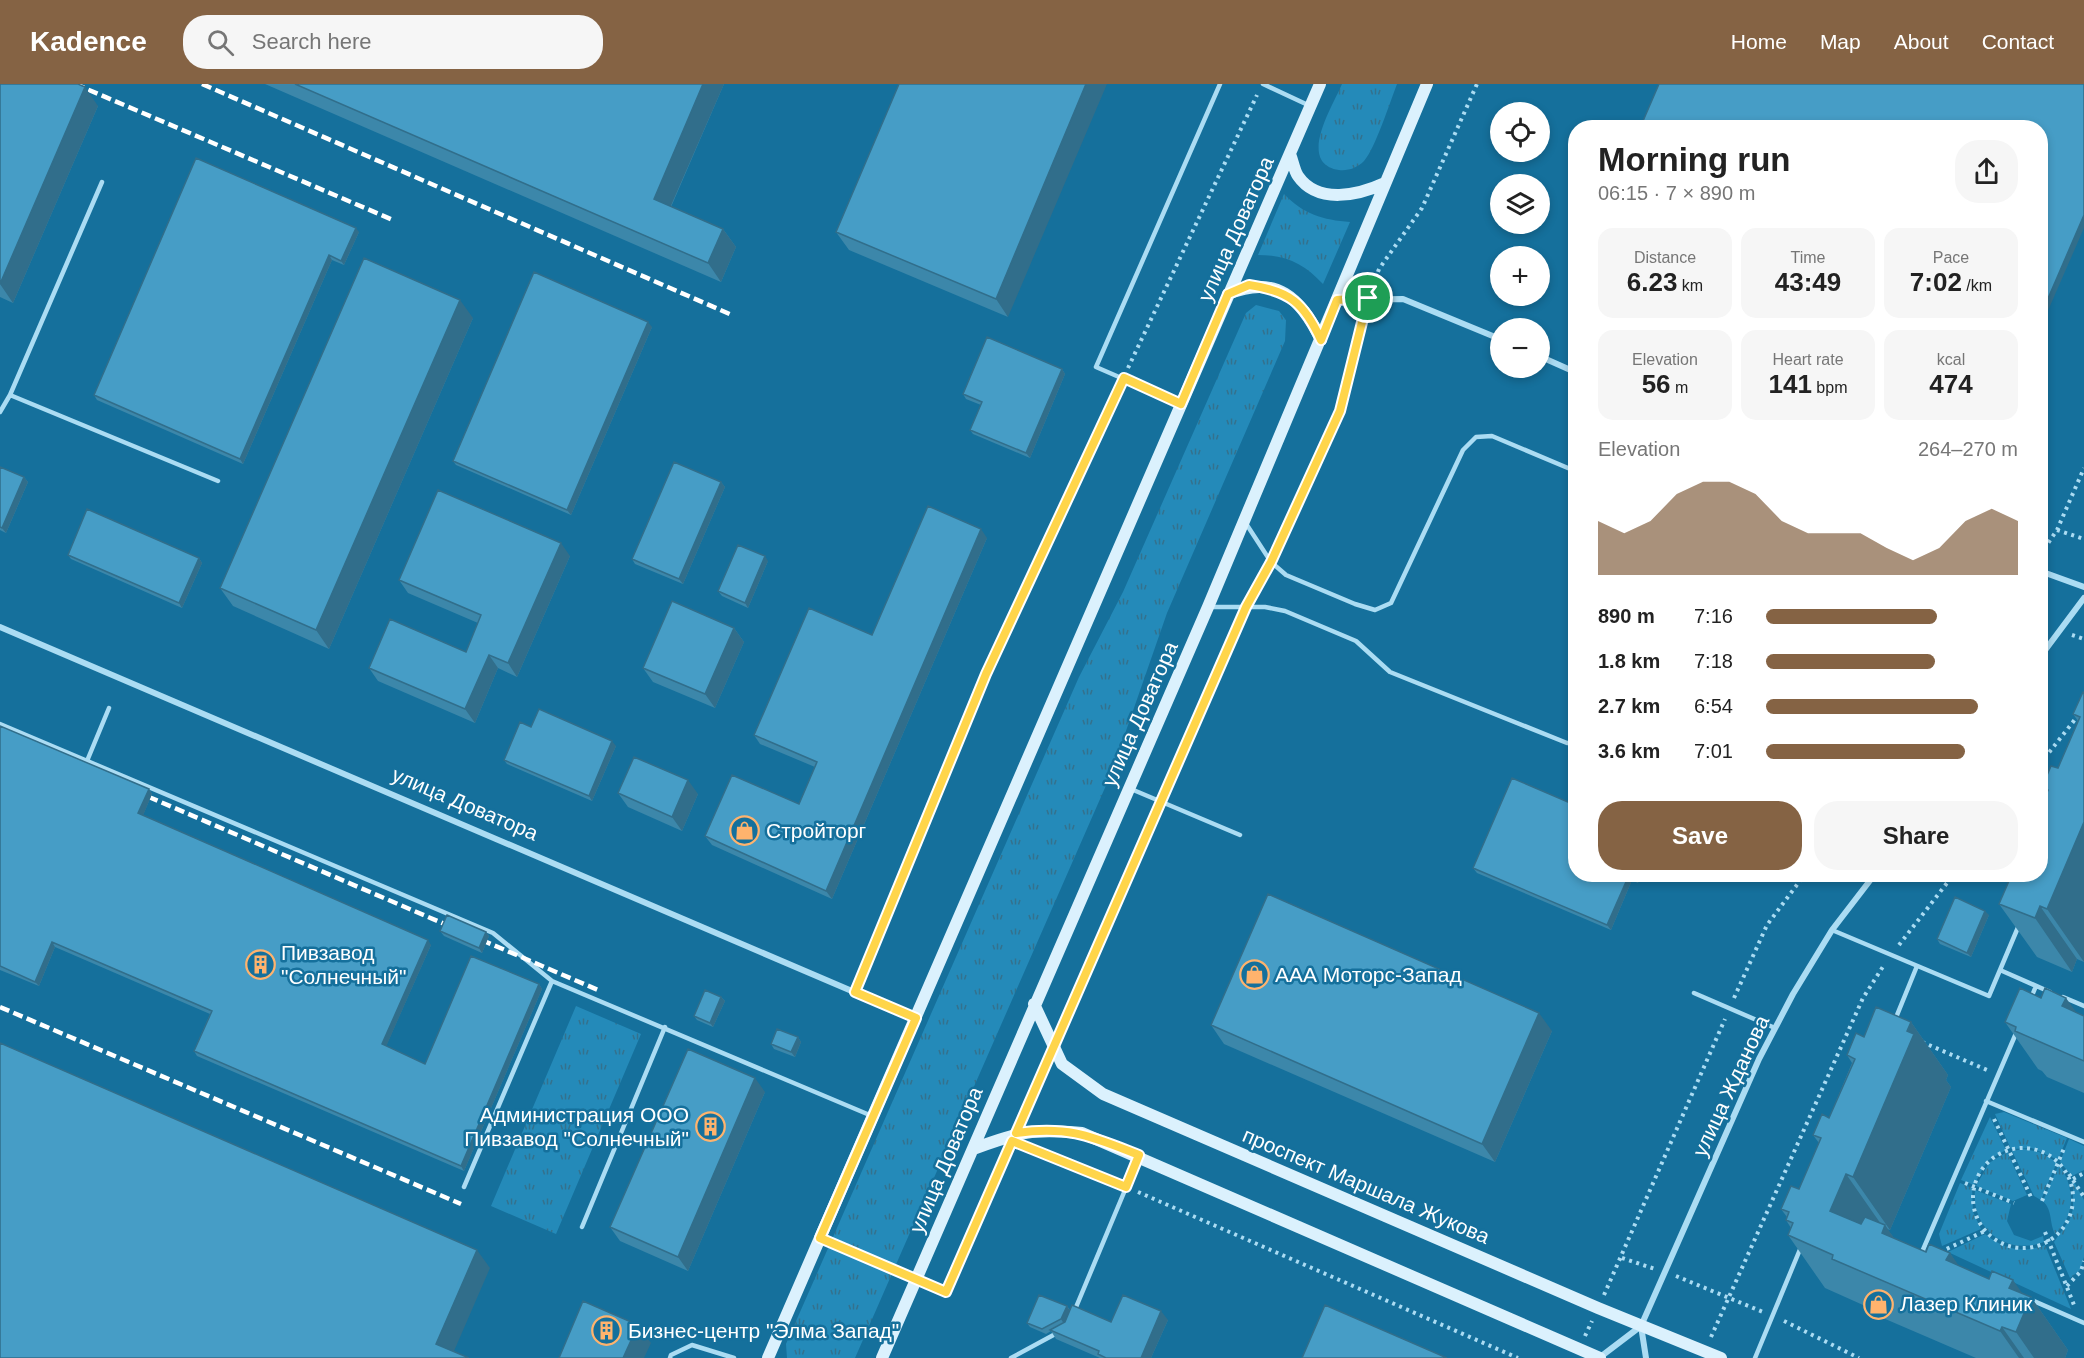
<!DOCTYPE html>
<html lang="en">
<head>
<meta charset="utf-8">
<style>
	body { margin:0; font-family:Helvetica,sans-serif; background:#f6f6f6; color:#222; height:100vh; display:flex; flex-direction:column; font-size:22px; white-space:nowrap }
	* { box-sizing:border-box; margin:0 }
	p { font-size:20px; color:#767676 }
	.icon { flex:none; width:33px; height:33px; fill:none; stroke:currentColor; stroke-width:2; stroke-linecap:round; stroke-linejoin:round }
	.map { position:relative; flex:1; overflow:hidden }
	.details { position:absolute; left:1568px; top:36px; width:480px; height:762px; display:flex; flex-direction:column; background:#fff; border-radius:24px; box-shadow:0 3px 9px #0003 }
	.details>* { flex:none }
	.buttons { position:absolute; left:1490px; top:18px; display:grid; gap:12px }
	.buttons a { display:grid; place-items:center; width:60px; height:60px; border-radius:50%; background:#fff; box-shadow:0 3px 9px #0003; font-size:30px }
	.pin { position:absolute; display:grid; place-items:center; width:51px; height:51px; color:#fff; margin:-26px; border:3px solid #fff; border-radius:50%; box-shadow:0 2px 6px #0007 }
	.round { display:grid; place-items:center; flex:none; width:63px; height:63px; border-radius:24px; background:#f6f6f6 }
	.summary { display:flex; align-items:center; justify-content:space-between; height:102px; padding:0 30px }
	h1 { font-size:33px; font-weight:700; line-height:45px }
	.metrics { display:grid; grid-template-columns:repeat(3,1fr); gap:9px; height:102px; padding:6px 30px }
	.metrics div { display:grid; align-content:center; border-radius:15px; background:#f6f6f6; text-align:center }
	.metrics b { font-size:26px; font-weight:700 }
	.metrics small { font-size:16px; font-weight:400 }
	.metrics p { font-size:16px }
	.chart { height:168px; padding:12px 30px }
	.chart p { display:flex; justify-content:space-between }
	.chart svg { width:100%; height:108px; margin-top:6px; fill:#856344; opacity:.7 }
	.action { display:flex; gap:12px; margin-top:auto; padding:12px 30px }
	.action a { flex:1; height:69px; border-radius:24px; background:#856344; color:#fff; font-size:24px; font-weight:700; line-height:69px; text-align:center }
	.action a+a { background:#f6f6f6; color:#222 }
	ul { padding:0 30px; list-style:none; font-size:20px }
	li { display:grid; grid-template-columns:96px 72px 1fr; align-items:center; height:45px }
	li i { height:15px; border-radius:8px; background:#856344 }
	header { display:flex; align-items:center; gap:36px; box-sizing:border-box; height:84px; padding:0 30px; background:#856344; color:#fff }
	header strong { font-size:28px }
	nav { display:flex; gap:33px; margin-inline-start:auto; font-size:21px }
	.search { width:420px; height:54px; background:#f6f6f6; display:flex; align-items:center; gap:15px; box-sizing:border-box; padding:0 21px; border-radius:24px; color:#767676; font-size:22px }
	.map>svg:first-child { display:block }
	.grass { fill:url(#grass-tufts) }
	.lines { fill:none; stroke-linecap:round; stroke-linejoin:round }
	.path { stroke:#abdcf3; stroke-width:4; stroke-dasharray:3 4.5; stroke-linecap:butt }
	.lane { stroke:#abdcf3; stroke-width:4.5 }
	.street { stroke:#abdcf3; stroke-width:6 }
	.secondary { stroke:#dbf1fd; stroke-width:12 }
	.rail { stroke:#fff; stroke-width:4.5; stroke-dasharray:10 4.5; stroke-linecap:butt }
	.wall { fill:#3c87aa }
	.shaded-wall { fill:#316e8b }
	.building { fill:#469dc6; stroke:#316e8b; stroke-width:1.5 }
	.route-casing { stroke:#fff; stroke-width:12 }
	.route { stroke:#ffd54a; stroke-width:8 }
	.labels { text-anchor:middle; stroke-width:5; stroke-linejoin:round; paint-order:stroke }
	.street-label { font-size:21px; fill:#fff; stroke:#15709c }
	.poi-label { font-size:21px; fill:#fff; stroke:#15709c; text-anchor:start }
</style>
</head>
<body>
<header>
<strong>Kadence</strong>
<div class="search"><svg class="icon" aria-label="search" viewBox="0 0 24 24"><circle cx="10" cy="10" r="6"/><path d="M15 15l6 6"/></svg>Search here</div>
<nav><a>Home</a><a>Map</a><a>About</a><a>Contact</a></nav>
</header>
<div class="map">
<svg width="2084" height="1274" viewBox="0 0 2084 1274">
	<defs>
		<pattern id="grass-tufts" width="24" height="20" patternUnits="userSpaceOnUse" patternTransform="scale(1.5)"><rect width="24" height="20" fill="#248ab9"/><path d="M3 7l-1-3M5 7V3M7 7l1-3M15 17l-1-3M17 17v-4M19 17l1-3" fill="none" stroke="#34718d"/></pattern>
	</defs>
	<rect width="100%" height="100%" fill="#15709c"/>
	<path class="grass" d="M1342,0H1397C1390,18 1375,65 1364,77C1357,84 1348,87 1339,86C1296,79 1333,22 1342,0Z
		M1284,110C1303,130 1323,136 1350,138L1323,200C1304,180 1287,171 1258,171Z
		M1256,221L1279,227L1286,236L1285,257L1167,529L1111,690L855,1274H787L786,1260L1079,593L1123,508L1246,229Z
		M576,922L641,950L556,1150L491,1122Z
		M2004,1028L2067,1054L2058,1076L2032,1064L2011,1065L1995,1030Z
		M1990,1033L2006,1066L1987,1077L1974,1101L1961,1096Z
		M2069,1055L2084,1062V1086L2072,1092L2060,1078Z
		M2024,1065L2039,1068L2057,1078L2041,1116L2034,1112L2012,1067Z
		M2007,1068L2027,1111L2013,1117L1976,1102L1989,1079Z
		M2059,1080C2074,1102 2077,1131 2055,1150C2049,1138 2053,1127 2043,1117Z
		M2073,1096L2084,1116V1173L2080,1186L2070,1194L2054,1158L2070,1135L2073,1125Z
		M1960,1099L1972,1104L1973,1128L1981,1145L1942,1162L1939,1150Z
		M1975,1106L2011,1120L2007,1137L2014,1151L2031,1157L2043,1152L2044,1158C2007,1172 1971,1145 1975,1106Z
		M1985,1150C2003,1165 2023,1170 2045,1161L2071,1225L1948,1168Z"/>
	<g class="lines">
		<path class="path" d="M1373,202L1379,185L1422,124L1477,0
			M1128,284L1257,11
			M2057,446L2084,455
			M1277,466L1340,327L1365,226
			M2040,471L2057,446L2084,384
			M1253,511L1265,489
			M2072,551L2084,555
			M2040,680L2084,624
			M1166,709L1241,534
			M1899,861L1954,790
			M860,896L986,590L1119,304
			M1734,914L1767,841L1805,790
			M1062,942L1157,730
			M1922,958L1987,986
			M1022,1032L1044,981
			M1994,1035L2031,1113
			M1973 1114a50 50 0 1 1 100 0a50 50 0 1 1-100 0Z
			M1032,1065L1114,1098
			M2069,1090L2084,1113
			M2073,1095L2084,1089
			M1965,1099L2014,1119
			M1138,1108L1518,1274
			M2042,1117L2065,1062
			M2045,1148L2074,1221
			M835,1160L902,1190
			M1940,1168L1985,1147
			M1622,1174L1655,1185
			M1676,1192L1763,1228
			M931,1202L946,1207L1007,1070
			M2067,1202L2081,1187L2084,1177
			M1604,1211L1725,935
			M1784,1237L1859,1274
			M1585,1252L1592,1237
			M1711,1253L1863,914L1884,881"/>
		<path class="lane" d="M1263,0L1308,21
			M10,311L102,98
			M1179,319L1096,283L1220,0
			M0,328L10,311L218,397
			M1245,438L1271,478L1286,491L1355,520L1375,526L1391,519L1463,366L1476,353L1492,352L1575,387
			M1211,523H1265L1285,527L1356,557L1390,588L1567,659H1575
			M0,640L493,849L552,897
			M87,677L109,624
			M1131,705L1240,751
			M1832,846L1989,912L2019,841
			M2000,886L2050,908
			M1694,909L1775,944
			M2063,913L2084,922
			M2031,914L2036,902
			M1895,936L1917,882
			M1986,1017L2084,1058
			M464,1103L552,897L872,1032
			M582,1143L665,943
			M1925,1169L1922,1168L2017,947
			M2029,1215L2084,1239
			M1074,1228L1138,1075
			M670,1274L671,1271L692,1261L734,1274
			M1011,1274L1059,1248
			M1755,1274L1801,1163"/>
		<path class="street" d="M1338,216L1403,215L1500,255
			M1539,272L1575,288
			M2040,487L2084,503
			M0,543L915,934
			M2040,573L2084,514
			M1641,1242L1646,1274
			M1599,1274L1641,1242L1759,975L1793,910L1832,846L1875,790"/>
		<path class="secondary" d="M1290,70C1293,77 1294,86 1298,92C1318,121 1359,111 1385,99
			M1228,210C1276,190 1301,214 1321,256
			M1034,920L1062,980L1103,1010L1598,1224L1721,1274
			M973,1065C1019,1048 1033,1044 1082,1049L1600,1274
			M768,1274L1320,0
			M882,1274L1208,523L1427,0"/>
		<path class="rail" d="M75,0L393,136
			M202,0L732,231
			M135,707L598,906
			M0,923L461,1120"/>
	</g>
	<path class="wall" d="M0,0L98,22L13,219L0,213Z
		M265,0H724L671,123L723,145L736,163L721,198Z
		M899,0L1008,233L849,166L836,148Z
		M359,148L344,181L332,176L243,380L97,316L94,311Z
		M473,234L329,565L233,522L220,504Z
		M652,243L571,431L456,381L453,377Z
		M1062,285L1065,290L1030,374L973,350L970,346L981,321L966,315L963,310Z
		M0,383L24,393L28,398L6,449L0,446Z
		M721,398L725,403L683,500L635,480L632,475Z
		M987,454L832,815L712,761L705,752L799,720L815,683L760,660L754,651Z
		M68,471L199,474L202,479L182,524L71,475Z
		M570,472L517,593L498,584L475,639L378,597L369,584L466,568L478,539L408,509L399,496Z
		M768,477L748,524L722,512L718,507Z
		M734,544L744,558L715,624L653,598L643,584Z
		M2083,608L2084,878L2077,875L2072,888L2037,873L1999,820L2012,792L2011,790H2040L2047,710L2042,703L2058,684L2078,637L2073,630Z
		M0,642L149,705L152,710L143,731L431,861L386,962L425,980L539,900L542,905L464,1087L197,972L194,967L210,930L55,863L39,902L0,886Z
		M616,662L592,717L507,680L504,676Z
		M618,709L698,710L682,747L628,723Z
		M1473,784L1575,790H1642L1638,799L1632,796L1611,846L1477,789Z
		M1989,831L1971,873L1940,860L1937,855Z
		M440,847L486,848L489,852L482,869L444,852Z
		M721,913L725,917L713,943L697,936L694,932Z
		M2077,929L2084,932V1009L2047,993L2042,987L2038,985L2005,938Z
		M1911,938L1948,991L1946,996L1951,1003L1890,1146L1887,1145L1894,1154L1926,1168L1950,1169L1958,1182L2031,1213L2068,1266L2065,1274H1976L1869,1228L1863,1221L1825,1204L1788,1151L1791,1144L1786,1136L1787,1133L1781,1125L1799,1105L1819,1059L1813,1051L1829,1034L1852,979L1847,971L1864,953Z
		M1211,941L1552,947L1495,1078L1224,960Z
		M798,953L801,958L795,973L774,965L771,960Z
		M765,1008L688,1187L620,1157L610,1143Z
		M1067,1222L1070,1226L1111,1238L1168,1236L1151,1274H1100L1056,1255L1051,1247L1046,1250L1030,1243L1027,1239Z"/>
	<path class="shaded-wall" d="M703,0H724L666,133L654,115Z
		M1086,0H1107L1008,233L996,215Z
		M85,3L98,22L13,219L0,200Z
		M2084,131V144L2040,245V233Z
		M356,144L359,148L344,181L341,177Z
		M723,145L736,163L721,198L708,179Z
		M329,171L332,176L243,380L240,375Z
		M460,216L473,234L329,565L316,546Z
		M648,238L652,243L571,431L567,426Z
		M1062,285L1065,290L1030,374L1026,369Z
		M24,393L28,398L6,449L2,444Z
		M721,398L725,403L683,500L679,495Z
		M981,445L987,454L832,815L826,807Z
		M561,459L570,472L517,593L508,579Z
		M765,472L768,477L748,524L745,519Z
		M199,474L202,479L182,524L179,519Z
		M734,544L744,558L715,624L705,610Z
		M489,571L498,584L475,639L465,625Z
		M612,657L616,662L592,717L589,712Z
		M688,696L698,710L682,747L672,733Z
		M149,705L152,710L142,734L138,729Z
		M2084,738V878L2047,825Z
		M1636,790H1642L1638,799L1635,794Z
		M1629,791L1632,796L1611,846L1607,841Z
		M2040,822L2077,875L2072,888L2035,834Z
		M1985,827L1989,831L1971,873L1967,869Z
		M486,848L489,852L482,869L479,864Z
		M428,856L431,861L385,965L382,960Z
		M52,858L55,863L39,902L35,898Z
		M539,900L542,905L464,1087L461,1082Z
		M721,913L725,917L713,943L710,939Z
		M2066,914L2084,939L2062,922Z
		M1539,929L1552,947L1495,1078L1482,1060Z
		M1911,938L1948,991L1946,996L1951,1003L1890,1146L1853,1093Z
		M798,953L801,958L795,973L791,968Z
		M755,994L765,1008L688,1187L678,1173Z
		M1846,1090L1883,1143L1867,1180L1830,1127Z
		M1885,1141L1922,1194L1882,1149Z
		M477,1166L490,1184L451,1274L436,1260Z
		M1950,1169L1987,1222L1946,1176Z
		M2013,1196L2029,1219L2031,1213L2068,1266L2065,1274H2034L2016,1248L2009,1204Z
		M1067,1222L1070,1227L1064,1240L1061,1235Z
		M1161,1227L1168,1236L1151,1274H1141Z
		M638,1241L651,1259L644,1274H623Z
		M2002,1243L2024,1274H2019L2000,1247Z"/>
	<path class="building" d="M0,0H78L85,3L0,200Z
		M295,0H703L654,115L723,145L708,179Z
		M899,0H1086L996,215L836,148Z
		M1659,0H2084V131L2040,233V44H1640Z
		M196,74L356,144L341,177L329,171L240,375L94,311Z
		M364,174L460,216L316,546L220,504Z
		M534,188L648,238L567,426L453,377Z
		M987,253L1062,285L1026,369L970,346L982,318L963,310Z
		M674,378L721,398L679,495L632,475Z
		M0,383L24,393L2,444L0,443Z
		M438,406L561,459L508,579L489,571L465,625L369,584L390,535L466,568L481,531L399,496Z
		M928,422L981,445L826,807L705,752L732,691L799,720L817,678L754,651L809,524L872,551Z
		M87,425L199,474L179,519L68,471Z
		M738,461L765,472L745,519L718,507Z
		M672,517L734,544L705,610L643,584Z
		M2083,608H2084V738L2047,825L2040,822L2035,834L1999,820L2012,790H2040V725L2048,706L2042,703L2051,682L2058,684L2080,633L2073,630Z
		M539,625L612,657L589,712L504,676L520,638L531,643Z
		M0,642L149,705L138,729L428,856L382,960L425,980L471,872L539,900L461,1082L194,967L212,927L52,858L35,898L0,882Z
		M634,673L688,696L672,733L618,709Z
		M1512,694L1575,721V790H1636L1635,794L1629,791L1607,841L1473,784Z
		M1268,810L1539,929L1482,1060L1211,941Z
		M1955,813L1985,827L1967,869L1937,855Z
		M447,831L486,848L479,864L440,847Z
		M2020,904L2041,914L2045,904L2066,914L2062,922L2084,932V977L2015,947L2016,943L2005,938Z
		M705,906L721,913L710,939L694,932Z
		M1876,923L1911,938L1907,947L1914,950L1853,1093L1846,1090L1830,1127L1861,1140L1865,1133L1885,1141L1882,1149L1926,1168L1929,1160L1950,1169L1946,1176L1989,1195L1992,1187L2013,1196L2009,1204L2031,1213L2016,1248L2002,1243L2000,1247L1832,1175L1833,1171L1788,1151L1793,1139L1786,1136L1789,1128L1781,1125L1791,1102L1799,1105L1821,1054L1813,1051L1822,1030L1829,1034L1855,975L1847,971L1856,949L1864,953Z
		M777,945L798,953L791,968L771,960Z
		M0,959L477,1166L436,1260L469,1274H0Z
		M688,965L755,994L678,1173L610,1143Z
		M1039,1211L1067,1222L1061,1235L1042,1245L1027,1239Z
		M1123,1211L1161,1227L1141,1274H1106L1098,1270L1099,1267L1050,1246L1065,1238L1072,1221L1111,1238Z
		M583,1217L638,1241L623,1274H559Z
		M1325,1221L1447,1274H1302Z"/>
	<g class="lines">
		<defs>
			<path id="route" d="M1249,201C1290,207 1304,219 1321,256L1337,216L1368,214L1340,327L1271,478L1246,523L1016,1049C1070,1042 1090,1052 1139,1071L1126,1103L1012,1057L946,1208L820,1154L916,934L855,908L986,590L1124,294L1181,320L1228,210Z"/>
		</defs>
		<use href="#route" class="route-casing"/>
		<use href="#route" class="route"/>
	</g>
	<defs>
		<symbol id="shop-ring" viewBox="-11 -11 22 22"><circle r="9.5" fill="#15709c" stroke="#ffb36d" stroke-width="1.5"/><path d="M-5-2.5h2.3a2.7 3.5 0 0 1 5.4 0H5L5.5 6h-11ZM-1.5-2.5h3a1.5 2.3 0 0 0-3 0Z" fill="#ffb36d"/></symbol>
		<symbol id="building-ring" viewBox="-11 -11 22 22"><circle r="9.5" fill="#15709c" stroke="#ffb36d" stroke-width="1.5"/><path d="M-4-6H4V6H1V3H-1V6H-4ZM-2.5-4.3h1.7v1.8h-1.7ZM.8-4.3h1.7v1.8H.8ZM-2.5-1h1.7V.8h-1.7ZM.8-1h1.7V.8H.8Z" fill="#ffb36d"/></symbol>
	</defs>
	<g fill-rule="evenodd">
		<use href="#shop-ring" x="728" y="730" width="33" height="33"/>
		<use href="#building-ring" x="244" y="864" width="33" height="33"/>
		<use href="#shop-ring" x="1238" y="874" width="33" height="33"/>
		<use href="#building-ring" x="694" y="1026" width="33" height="33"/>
		<use href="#shop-ring" x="1862" y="1204" width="33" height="33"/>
		<use href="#building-ring" x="590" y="1230" width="33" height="33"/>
	</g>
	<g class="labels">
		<g class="street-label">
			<text transform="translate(1236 145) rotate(-66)" y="7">улица Доватора</text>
			<text transform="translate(1140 630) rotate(-66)" y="7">улица Доватора</text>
			<text transform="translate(465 720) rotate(23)" y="7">улица Доватора</text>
			<text transform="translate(1731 1002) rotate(-65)" y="7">улица Жданова</text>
			<text transform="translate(946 1076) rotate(-67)" y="7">улица Доватора</text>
			<text transform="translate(1366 1102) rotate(23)" y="7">проспект Маршала Жукова</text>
		</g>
		<g class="poi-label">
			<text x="766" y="754">Стройторг</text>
			<text x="281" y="876">Пивзавод<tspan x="281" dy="24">"Солнечный"</tspan></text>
			<text x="1275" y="898">ААА Моторс-Запад</text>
			<text x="689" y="1038" text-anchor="end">Администрация ООО<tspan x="689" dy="24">Пивзавод "Солнечный"</tspan></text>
			<text x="1900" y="1227">Лазер Клиник</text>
			<text x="628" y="1254">Бизнес-центр "Элма Запад"</text>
		</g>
	</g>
</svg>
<div class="buttons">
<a><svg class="icon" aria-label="locate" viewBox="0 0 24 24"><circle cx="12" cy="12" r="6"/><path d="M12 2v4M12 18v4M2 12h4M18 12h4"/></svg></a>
<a><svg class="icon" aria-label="layers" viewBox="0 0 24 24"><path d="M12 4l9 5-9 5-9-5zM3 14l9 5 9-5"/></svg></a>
<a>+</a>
<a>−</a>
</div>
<div class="pin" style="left:1368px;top:214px;background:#1e9e55"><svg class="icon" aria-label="arrive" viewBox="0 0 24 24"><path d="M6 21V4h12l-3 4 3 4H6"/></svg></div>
<section class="details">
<div class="summary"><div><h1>Morning run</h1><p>06:15 · 7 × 890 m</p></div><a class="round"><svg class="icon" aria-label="share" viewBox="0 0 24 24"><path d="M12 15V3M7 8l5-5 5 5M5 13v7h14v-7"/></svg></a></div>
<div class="metrics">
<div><p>Distance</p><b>6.23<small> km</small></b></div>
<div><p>Time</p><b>43:49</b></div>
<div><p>Pace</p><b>7:02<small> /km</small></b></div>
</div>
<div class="metrics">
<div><p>Elevation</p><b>56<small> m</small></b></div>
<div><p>Heart rate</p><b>141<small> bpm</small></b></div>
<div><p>kcal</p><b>474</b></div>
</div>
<div class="chart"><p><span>Elevation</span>264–270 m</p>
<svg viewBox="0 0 160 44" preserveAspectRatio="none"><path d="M0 44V22L10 27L20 22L30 11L40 6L50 6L60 11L70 22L80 27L90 27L100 27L110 33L120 38L130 33L140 22L150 17L160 22V44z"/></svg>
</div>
<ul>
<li><b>890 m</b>7:16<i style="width:68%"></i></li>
<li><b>1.8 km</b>7:18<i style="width:67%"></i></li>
<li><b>2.7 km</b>6:54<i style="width:84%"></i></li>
<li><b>3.6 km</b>7:01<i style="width:79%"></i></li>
</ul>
<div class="action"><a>Save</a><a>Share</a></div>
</section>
</div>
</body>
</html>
